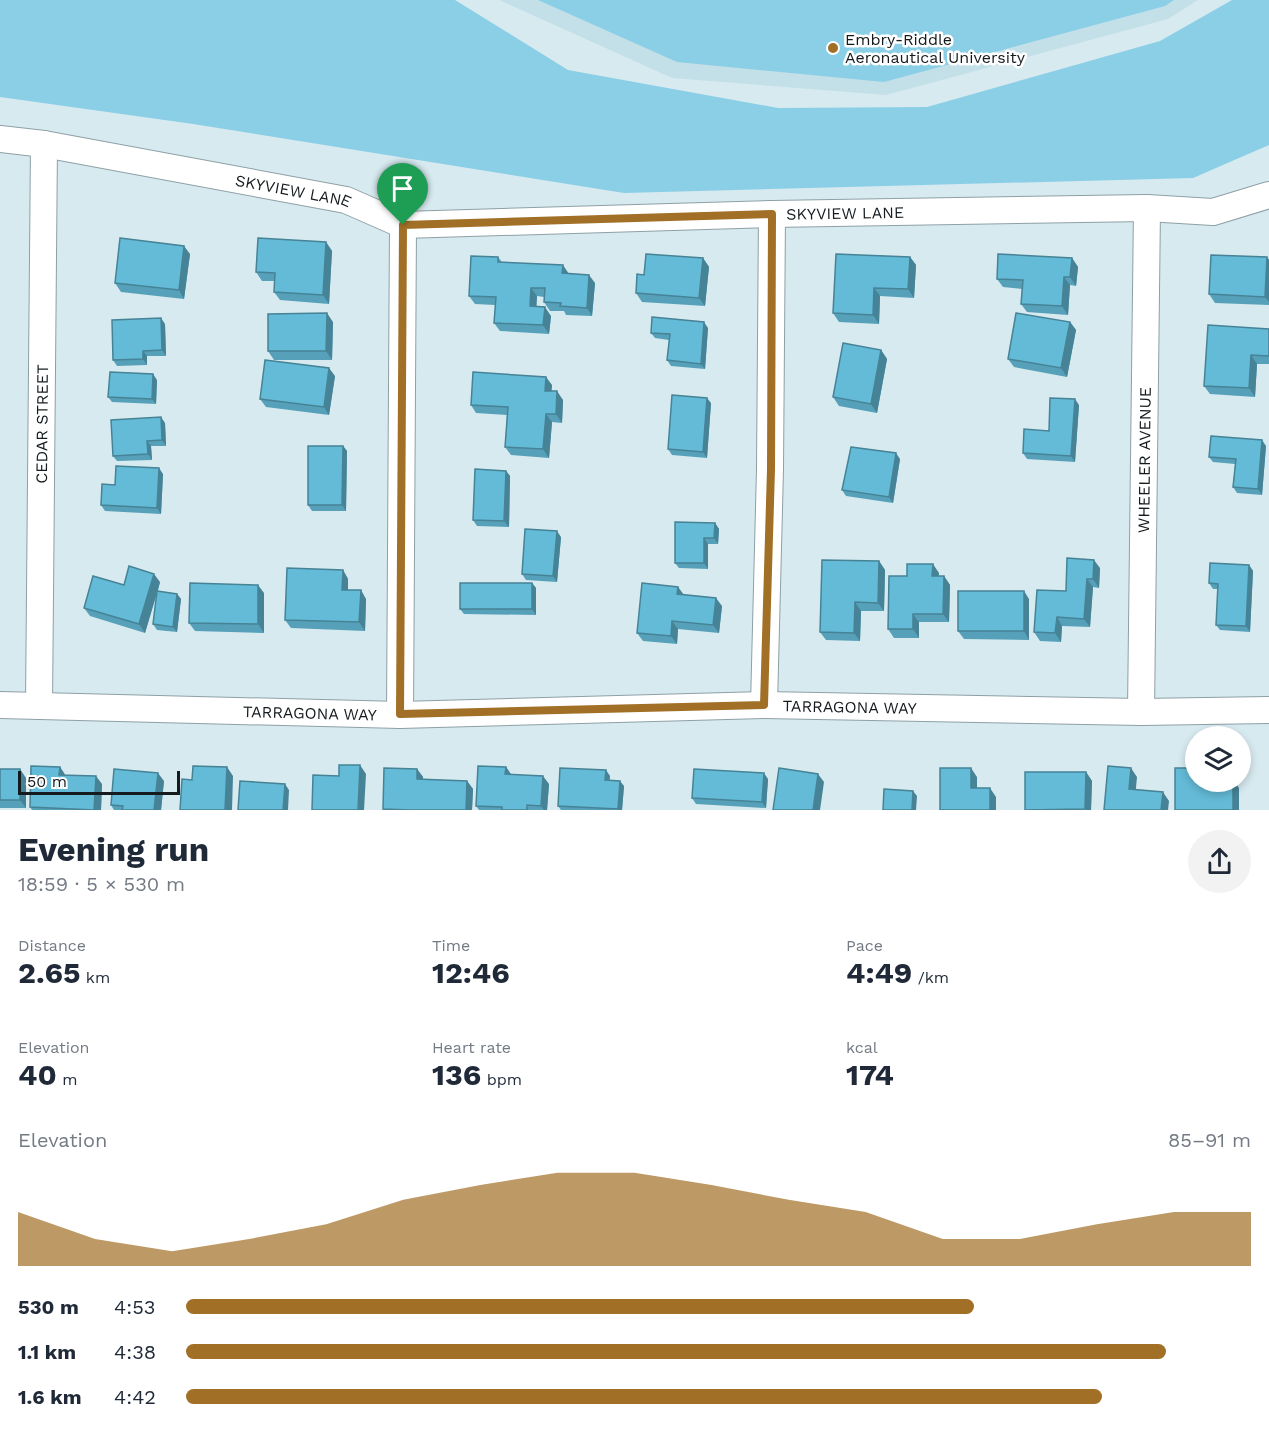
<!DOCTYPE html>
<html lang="en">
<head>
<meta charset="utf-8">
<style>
	body { margin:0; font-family:"Work Sans",sans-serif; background:#f2f2f3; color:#1f2937; height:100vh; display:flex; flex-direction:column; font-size:22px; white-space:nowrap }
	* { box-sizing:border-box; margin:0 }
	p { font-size:20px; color:#747a83 }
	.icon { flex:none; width:33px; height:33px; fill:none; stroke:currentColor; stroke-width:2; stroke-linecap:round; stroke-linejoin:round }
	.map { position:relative; height:810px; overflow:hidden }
	.sheet { display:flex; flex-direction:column; background:#fff; flex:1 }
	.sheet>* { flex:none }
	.buttons { position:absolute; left:1185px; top:726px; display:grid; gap:12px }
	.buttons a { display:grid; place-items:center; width:66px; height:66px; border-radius:50%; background:#fff; box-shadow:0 3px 9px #0003; font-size:30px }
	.scale { position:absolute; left:18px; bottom:15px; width:162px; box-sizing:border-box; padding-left:6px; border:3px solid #141a1d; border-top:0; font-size:16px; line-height:21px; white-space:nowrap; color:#141a1d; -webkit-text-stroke:4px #fff; paint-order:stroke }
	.pin { position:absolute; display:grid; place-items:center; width:51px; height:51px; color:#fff; margin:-62px -26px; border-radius:50% 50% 50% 0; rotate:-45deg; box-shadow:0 0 6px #0007 }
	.pin .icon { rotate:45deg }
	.round { display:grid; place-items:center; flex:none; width:63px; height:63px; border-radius:32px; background:#f2f2f3 }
	.head { display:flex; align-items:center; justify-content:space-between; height:102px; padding:0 18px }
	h1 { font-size:33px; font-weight:700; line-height:45px }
	.metrics { display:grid; grid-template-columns:repeat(3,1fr); gap:9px; height:102px; padding:6px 18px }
	.metrics div { display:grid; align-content:center }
	.metrics b { font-size:30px; font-weight:700 }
	.metrics small { font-size:16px; font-weight:400 }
	.metrics p { font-size:16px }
	.chart { height:168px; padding:12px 18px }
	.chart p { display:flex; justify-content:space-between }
	.chart svg { width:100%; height:108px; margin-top:6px; fill:#a26f26; opacity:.7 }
	ul { padding:0 18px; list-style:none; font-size:20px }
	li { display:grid; grid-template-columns:96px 72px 1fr; align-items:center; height:45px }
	li i { height:15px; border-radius:8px; background:#a26f26 }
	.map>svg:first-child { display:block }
	.built { fill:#c3dfe8 }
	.green { fill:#8bcfe6 }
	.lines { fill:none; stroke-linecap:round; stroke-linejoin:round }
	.minor-casing { stroke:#8ea0a6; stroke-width:28 }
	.minor { stroke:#fff; stroke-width:26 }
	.wall { fill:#56a1b9 }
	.shaded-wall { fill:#468396 }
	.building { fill:#64bbd7; stroke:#468396; stroke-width:1.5 }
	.route-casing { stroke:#fff; stroke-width:12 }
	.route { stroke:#a26f26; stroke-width:8 }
	.poi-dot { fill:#a26f26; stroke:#fff; stroke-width:2 }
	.labels { text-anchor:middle; stroke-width:5; stroke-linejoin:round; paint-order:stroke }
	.poi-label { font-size:16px; fill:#141a1d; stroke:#fff; text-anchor:start }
	.street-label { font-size:16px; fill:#141a1d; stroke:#fff }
</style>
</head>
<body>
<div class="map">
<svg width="1269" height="810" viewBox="0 0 1269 810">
	<rect width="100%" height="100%" fill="#d7eaf0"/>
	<path class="built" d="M499,0H1198L1168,19L886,95L672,78Z"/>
	<path class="green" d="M0,0H455L568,70L778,108L927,107L1160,41L1232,0H1269V145L1193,178L624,193L193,124L0,97Z
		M538,0H1174L1165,6L884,82L677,62Z"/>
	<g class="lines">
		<defs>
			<g id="minor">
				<path id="s1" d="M0,139L44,144L346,200L403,225L772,214L1147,208L1213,212L1269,195"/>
				<path id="s2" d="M0,705L400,715L764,705L1141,712L1269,710"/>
				<path d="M764,705L770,469L772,214"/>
				<path id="s3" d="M39,706L44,144"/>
				<path id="s4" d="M1141,712L1147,208"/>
				<path d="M400,715L403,225"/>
			</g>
		</defs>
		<use href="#minor" class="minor-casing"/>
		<use href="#minor" class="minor"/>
	</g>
	<path class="wall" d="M326,242L332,251L329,304L280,300L274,292V281H262L256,272Z
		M190,254L184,299L121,292L115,283Z
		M498,257L502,262L569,274L595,283L592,316L566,315L564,311H550L544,302V297L537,296L536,307L551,316L549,334L500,331L494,323L495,305L475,304L469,296Z
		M910,257L916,265L914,298L880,296L879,324L839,322L833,313Z
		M1267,257L1269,260V305L1215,303L1209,294Z
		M703,258L709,267L705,306L642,302L636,293L644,275Z
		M1072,258L1078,267L1076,286L1070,285L1068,315L1027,312L1021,304L1022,289L1003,287L997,279Z
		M333,322L332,360H274L268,351Z
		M1070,322L1076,330L1067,377L1014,367L1008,359Z
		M165,324L166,356H147V365L117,366L113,360Z
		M708,328L705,369L671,366L667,360L669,340L655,338L651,333Z
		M1269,329V364H1257L1255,397L1210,394L1204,386Z
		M881,350L887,359L877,413L839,406L833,397Z
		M335,376L329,415L266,407L260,399Z
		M157,380L156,404L112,402L108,397Z
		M552,385L551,391L563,400L562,423L552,422L549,458L511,455L505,447L507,415L476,413L471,405Z
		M711,403L707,458L672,455L668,449Z
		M1079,405L1075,462L1027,459L1023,453Z
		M165,423L166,446H151L152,460L117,461L113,456Z
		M343,446L347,451L346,511H312L308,505Z
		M1266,446L1262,495L1237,493L1233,487L1235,464L1213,462L1209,457Z
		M900,459L893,503L846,496L842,490Z
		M506,471L510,476L509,527L477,526L473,520Z
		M163,474L161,514L105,511L101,505L115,485Z
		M715,523L719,529L718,544H708V569L679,568L675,563Z
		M561,537L557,582L526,580L522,574Z
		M879,561L885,570L884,611H861L860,641L826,640L820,632Z
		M1249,565L1253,571L1250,632L1220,630L1216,625L1218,589H1213L1209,583Z
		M1100,568L1099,588L1093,587L1090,627L1062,626L1061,642L1040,641L1034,632L1066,591Z
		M343,570L348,579V590L366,599L365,631L291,628L285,620Z
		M939,573L938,576H944L950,585L949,622H919V638H894L888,629L907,576Z
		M160,582L158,591L177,594L181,599L177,632L157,630L153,624L157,593L145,633L90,616L84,608Z
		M532,583L536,588V615L464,614L460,609Z
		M678,587L683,595L722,606L719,633L678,629L677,644L643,641L637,633Z
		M264,593V633L195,631L189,623Z
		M1029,599V640L964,639L958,631Z
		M60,767L65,775L102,784L101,810H32L30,807Z
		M506,767L511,774L549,784L547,810H479L476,806Z
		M0,769L26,778V808H0Z
		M417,769L423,777V780L467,781L473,789L472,810H384L383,809Z
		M1086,772L1092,781L1091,810H1025Z
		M610,776L609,780L624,786L622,810H561L558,806Z
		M768,779L766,808L696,804L692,798Z
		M164,781L161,810H114L111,805Z"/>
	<path class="shaded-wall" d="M326,242L332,251L329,304L323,295Z
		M184,246L190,254L184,299L179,290Z
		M910,257L916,265L914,298L908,289Z
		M1267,257L1269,260V302L1265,297Z
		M703,258L709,267L705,306L699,298Z
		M1072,258L1078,267L1076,286L1070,277Z
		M563,265L569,274L562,273Z
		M589,275L595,283L592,316L587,308Z
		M1064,277L1070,285L1068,315L1062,306Z
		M531,288L537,296L536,315L530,306Z
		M874,288L880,296L879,324L873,315Z
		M545,307L551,316L549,334L543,325Z
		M327,313L333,322L332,360L326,351Z
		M161,318L165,324L166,356L162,350Z
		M704,322L708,328L705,369L701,364Z
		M1070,322L1076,330L1067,377L1061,368Z
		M881,350L887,359L877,413L871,404Z
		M143,351L147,356V365L143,359Z
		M1251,355L1257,364L1255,397L1249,388Z
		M329,368L335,376L329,415L324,407Z
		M153,374L157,380L156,404L152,399Z
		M546,377L552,385L551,399L545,391Z
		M557,391L563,400L562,423L556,414Z
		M707,398L711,403L707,458L703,452Z
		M1075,399L1079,405L1075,462L1071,456Z
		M546,414L552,422L549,458L543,449Z
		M161,417L165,423L166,446L162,440Z
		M1262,440L1266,446L1262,495L1258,489Z
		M147,441L151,446L152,460L148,454Z
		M343,446L347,451L346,511L342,505Z
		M896,453L900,459L893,503L889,497Z
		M159,468L163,474L161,514L157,508Z
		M506,471L510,476L509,527L504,521Z
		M715,523L719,529L718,544L714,538Z
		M557,531L561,537L557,582L553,576Z
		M704,538L708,544V569L704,563Z
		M1094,560L1100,568L1099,588L1093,579Z
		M879,561L885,570L884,611L878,603Z
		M933,564L939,573L938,585L932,576Z
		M1249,565L1253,571L1250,632L1246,626Z
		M343,570L348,579V598L342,590Z
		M154,574L160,582L145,633L139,624Z
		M944,576L950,585L949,622L943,614Z
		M1087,579L1093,587L1090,627L1084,619Z
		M532,583L536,588V615L532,609Z
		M258,585L264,593V633L258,624Z
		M678,587L684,595L677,594Z
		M361,590L366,599L365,631L359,622Z
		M1024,591L1029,599V640L1024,631Z
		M177,594L181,599L177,632L173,627Z
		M716,598L722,606L719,633L713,625Z
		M855,602L861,611L860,641L854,633Z
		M913,614L919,622V638L913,629Z
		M1057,617L1062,626L1061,642L1055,633Z
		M672,621L678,629L677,644L671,636Z
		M360,765L366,774L364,810H358Z
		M60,767L66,776L59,775Z
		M227,767L233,776L232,810H225Z
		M506,767L512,776L505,774Z
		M971,768L977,777V797L971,788Z
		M1131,768L1137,777L1135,798L1129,789Z
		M20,769L26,778V808L20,800Z
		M417,769L423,777V788L417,779Z
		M606,770L610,776L609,786L605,780Z
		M1086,772L1092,781L1091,810H1086L1085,809Z
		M158,773L164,781L161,810H154Z
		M764,773L768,779L766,808L762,802Z
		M818,774L824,782L820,810H813Z
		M96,776L102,784L101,810H94Z
		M543,776L549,784L547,810H544L541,806Z
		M467,781L473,789L472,810H466Z
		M620,781L624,786L622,810H619L618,809Z
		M1233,782H1235L1239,788V810H1233Z
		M285,784L289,790L288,810H283Z
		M990,788L996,797V810H990Z
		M913,791L917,796L916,810H912Z
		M1163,792L1169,801L1168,810H1161Z"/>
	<path class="building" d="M120,238L184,246L179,290L115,283Z
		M258,238L326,242L323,295L274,292L275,273L256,272Z
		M646,254L703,258L699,298L636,293L637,274L644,275Z
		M836,254L910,257L908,289L874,288L873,315L833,313Z
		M998,254L1072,258L1070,277H1064L1062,306L1021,304L1023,280L997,279Z
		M1211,255L1267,257L1265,297L1209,294Z
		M471,256L498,257V262L563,265L562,273L589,275L587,308L560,306L561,303L544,302L545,288H531L530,306L545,307L543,325L494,323L496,297L469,296Z
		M327,313L326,351H268V314Z
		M1016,313L1070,322L1061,368L1008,359Z
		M652,317L704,322L701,364L667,360L670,334L651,333Z
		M161,318L162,350L143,351V359L113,360L112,320Z
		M1208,325L1269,329V356L1251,355L1249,388L1204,386Z
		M843,343L881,350L871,404L833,397Z
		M265,360L329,368L324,407L260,399Z
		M110,372L153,374L152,399L108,397Z
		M473,372L546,377L545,391H557L556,414H546L543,449L505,447L508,407L471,405Z
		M672,395L707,398L703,452L668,449Z
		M1050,398L1075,399L1071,456L1023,453L1024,429L1049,431Z
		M161,417L162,440L147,441L148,454L113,456L111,420Z
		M1211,436L1262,440L1258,489L1233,487L1236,459L1209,457Z
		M308,446H343L342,505H308Z
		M851,447L896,453L889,497L842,490Z
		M116,466L159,468L157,508L101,505L102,484L115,485Z
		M475,469L506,471L504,521L473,520Z
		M675,522L715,523L714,538H704V563H675Z
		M525,529L557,531L553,576L522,574Z
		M1067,558L1094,560L1093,579H1087L1084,619L1057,617L1055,633L1034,632L1037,590L1066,591Z
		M822,560L879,561L878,603L855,602L854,633L820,632Z
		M1210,563L1249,565L1246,626L1216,625L1218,584L1209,583Z
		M907,564H933L932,576H944L943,614H913V629H888L889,576H907Z
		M129,566L154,574L139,624L84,608L93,576L124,585Z
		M287,568L343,570L342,590H361L359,622L285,620Z
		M190,583L258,585V624L189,623Z
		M460,583H532V609H460Z
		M642,583L678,587L677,594L716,598L713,625L672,621L671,636L637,633Z
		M157,591L177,594L173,627L153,624Z
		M958,591H1024V631H958Z
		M339,765H360L358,810H312L313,775L339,776Z
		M31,766L60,767L59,775L96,776L94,810L30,807Z
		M193,766L227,767L225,810H180L182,779L192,780Z
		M478,766L506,767L505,774L543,776L541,806L527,805V810H502V807L476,806Z
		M1108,766L1131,768L1129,789L1163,792L1161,810H1104Z
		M384,768L417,769V779L467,781L466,810H409L383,809Z
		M560,768L606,770L605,780L620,781L618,809L558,806Z
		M779,768L818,774L813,810H773Z
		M940,768H971V788H990V810H940Z
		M1175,768H1196V782H1233V810H1175Z
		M0,769H20V800H0Z
		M114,769L158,773L154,810H122L123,806L111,805Z
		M694,769L764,773L762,802L692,798Z
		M1025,772H1086L1085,809L1025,810Z
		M240,781L285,784L283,810H238Z
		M884,789L913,791L912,810H883Z"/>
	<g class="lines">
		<defs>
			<path id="route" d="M772,214L771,469L764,705L400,714L403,225Z"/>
		</defs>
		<use href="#route" class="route-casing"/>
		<use href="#route" class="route"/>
	</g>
	<circle class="poi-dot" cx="833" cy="48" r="6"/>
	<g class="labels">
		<g class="poi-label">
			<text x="845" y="45">Embry-Riddle<tspan x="845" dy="18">Aeronautical University</tspan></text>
		</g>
		<g class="street-label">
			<text dy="6" stroke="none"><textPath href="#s1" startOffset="298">SKYVIEW LANE</textPath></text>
			<text dy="6" stroke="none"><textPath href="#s1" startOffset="856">SKYVIEW LANE</textPath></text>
			<text dy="6" stroke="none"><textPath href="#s3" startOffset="282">CEDAR STREET</textPath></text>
			<text dy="6" stroke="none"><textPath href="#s4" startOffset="252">WHEELER AVENUE</textPath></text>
			<text dy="6" stroke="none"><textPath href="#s2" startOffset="850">TARRAGONA WAY</textPath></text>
			<text dy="6" stroke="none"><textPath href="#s2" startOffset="310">TARRAGONA WAY</textPath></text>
		</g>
	</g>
</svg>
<div class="buttons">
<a><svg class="icon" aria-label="layers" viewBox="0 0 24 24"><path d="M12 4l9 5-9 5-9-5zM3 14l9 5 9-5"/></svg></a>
</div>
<div class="scale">50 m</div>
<div class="pin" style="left:403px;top:225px;background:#1e9e55"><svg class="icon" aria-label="arrive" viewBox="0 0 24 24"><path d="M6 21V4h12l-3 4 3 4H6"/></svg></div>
</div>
<section class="sheet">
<div class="head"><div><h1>Evening run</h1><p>18:59 · 5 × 530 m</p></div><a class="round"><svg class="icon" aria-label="share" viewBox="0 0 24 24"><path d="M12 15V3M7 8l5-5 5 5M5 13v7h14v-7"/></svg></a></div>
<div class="metrics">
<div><p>Distance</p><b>2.65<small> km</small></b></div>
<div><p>Time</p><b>12:46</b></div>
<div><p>Pace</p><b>4:49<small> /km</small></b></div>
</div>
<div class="metrics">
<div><p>Elevation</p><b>40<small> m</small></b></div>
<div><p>Heart rate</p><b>136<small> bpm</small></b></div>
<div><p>kcal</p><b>174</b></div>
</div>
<div class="chart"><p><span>Elevation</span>85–91 m</p>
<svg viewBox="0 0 160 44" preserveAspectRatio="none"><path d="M0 44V22L10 33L20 38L30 33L40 27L50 17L60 11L70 6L80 6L90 11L100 17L110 22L120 33L130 33L140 27L150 22L160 22V44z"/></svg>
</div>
<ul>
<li><b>530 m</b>4:53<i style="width:74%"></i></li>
<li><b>1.1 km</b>4:38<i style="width:92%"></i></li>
<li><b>1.6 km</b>4:42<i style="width:86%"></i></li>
</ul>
</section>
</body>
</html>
